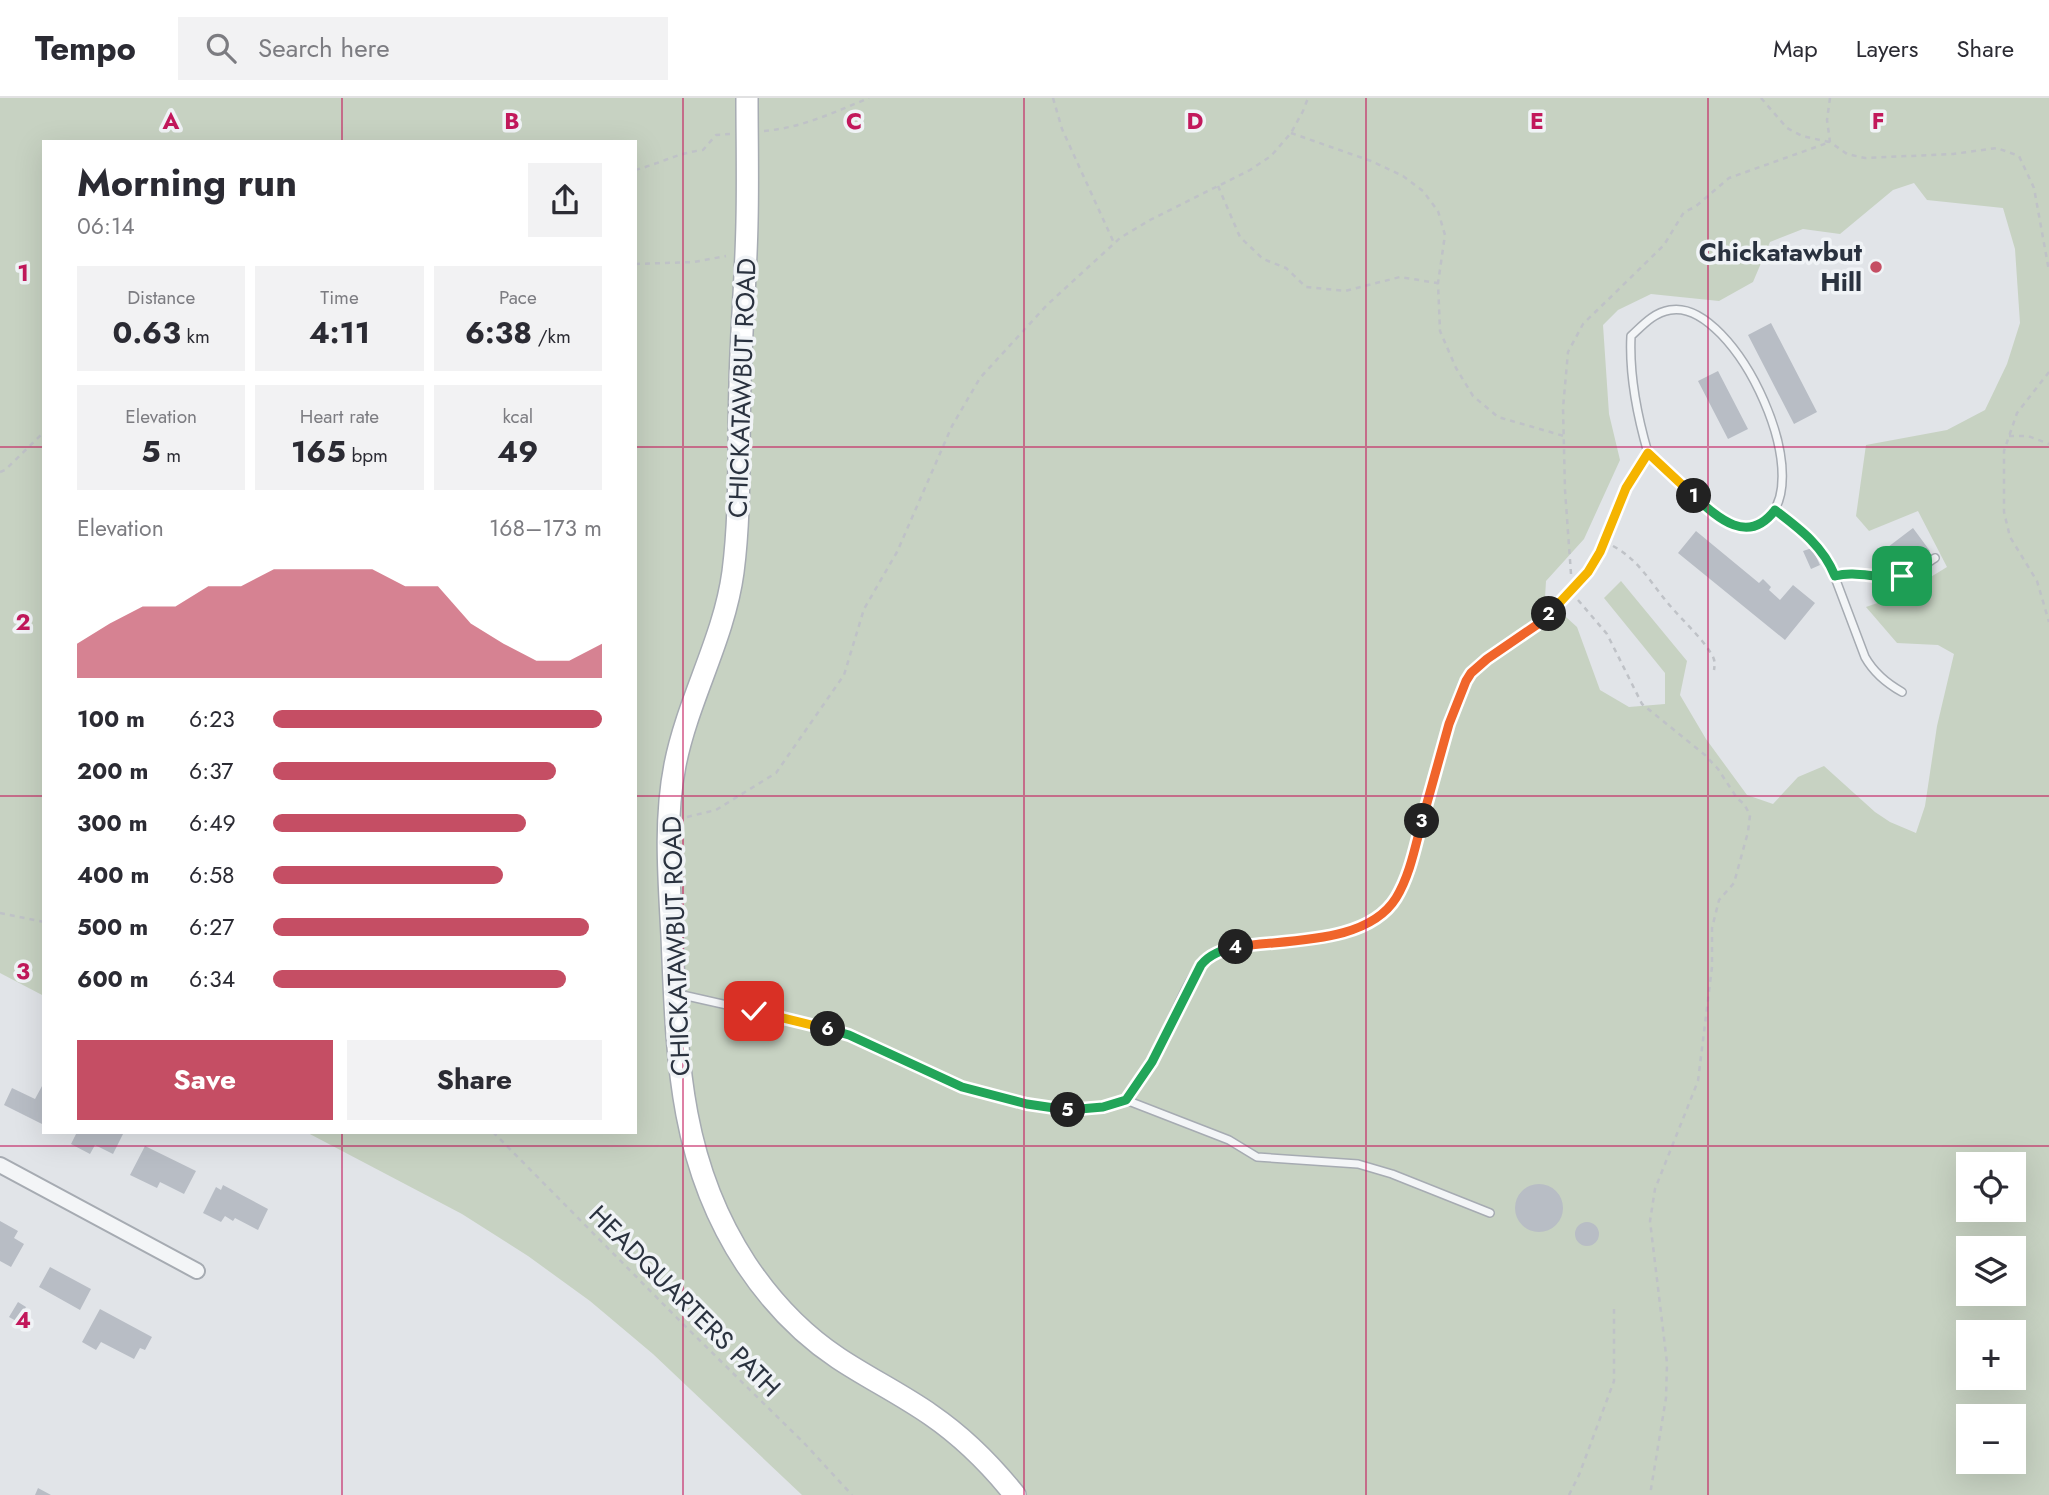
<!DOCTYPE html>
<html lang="en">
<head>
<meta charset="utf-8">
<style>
	body { margin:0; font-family:Jost,sans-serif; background:#f2f2f3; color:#2b2b33; height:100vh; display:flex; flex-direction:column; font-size:26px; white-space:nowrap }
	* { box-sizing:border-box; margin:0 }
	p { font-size:23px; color:#7c7c81 }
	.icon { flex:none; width:38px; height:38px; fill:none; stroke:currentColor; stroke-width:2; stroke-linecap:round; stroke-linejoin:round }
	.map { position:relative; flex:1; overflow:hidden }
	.side { position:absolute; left:42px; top:42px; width:595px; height:994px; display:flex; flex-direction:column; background:#fff; border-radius:0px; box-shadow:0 7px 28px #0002 }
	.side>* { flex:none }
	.fabs { position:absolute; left:1956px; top:1054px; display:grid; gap:14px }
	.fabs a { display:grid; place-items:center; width:70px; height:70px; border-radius:0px; background:#fff; box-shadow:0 7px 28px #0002; font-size:35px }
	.pin { position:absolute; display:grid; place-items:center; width:60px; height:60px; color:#fff; margin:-30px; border-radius:14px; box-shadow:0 4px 10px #0006 }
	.km { position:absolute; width:35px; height:35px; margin:-18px; border-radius:50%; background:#222; color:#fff; font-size:19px; line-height:35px; text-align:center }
	.round { display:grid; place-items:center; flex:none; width:74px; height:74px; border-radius:0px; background:#f2f2f3 }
	.summary { display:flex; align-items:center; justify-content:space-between; height:119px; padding:0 35px }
	h1 { font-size:38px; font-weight:700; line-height:52px }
	.metrics { display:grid; grid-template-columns:repeat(3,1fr); gap:10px; height:119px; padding:7px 35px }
	.metrics div { display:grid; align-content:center; border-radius:0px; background:#f2f2f3; text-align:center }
	.metrics b { font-size:30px; font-weight:700 }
	.metrics small { font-size:19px; font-weight:400 }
	.metrics p { font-size:19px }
	.chart { height:196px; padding:14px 35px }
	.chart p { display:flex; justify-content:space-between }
	.chart svg { width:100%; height:126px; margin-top:7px; fill:#c54e64; opacity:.7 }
	.primary-button { display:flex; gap:14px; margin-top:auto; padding:14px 35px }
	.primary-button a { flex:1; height:80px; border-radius:0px; background:#c54e64; color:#fff; font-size:28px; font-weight:700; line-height:80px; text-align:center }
	.primary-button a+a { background:#f2f2f3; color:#2b2b33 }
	ul { padding:0 35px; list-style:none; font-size:23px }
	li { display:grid; grid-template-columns:112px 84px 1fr; align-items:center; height:52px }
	li i { height:18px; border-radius:9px; background:#c54e64 }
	header { display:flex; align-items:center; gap:42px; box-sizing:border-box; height:98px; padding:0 35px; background:#fff; border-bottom:2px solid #e1e1e2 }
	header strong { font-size:33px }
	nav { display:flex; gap:38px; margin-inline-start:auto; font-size:24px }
	.search { width:490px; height:63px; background:#f2f2f3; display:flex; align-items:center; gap:18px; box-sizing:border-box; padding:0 24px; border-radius:0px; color:#7c7c81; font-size:26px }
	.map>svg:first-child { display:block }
	.green { fill:#c7d2c2; fill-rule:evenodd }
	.building { fill:#b8bdc5 }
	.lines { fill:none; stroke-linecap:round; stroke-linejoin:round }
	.lane-casing { stroke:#a6abb2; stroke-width:10 }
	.street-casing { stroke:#a6abb2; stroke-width:18 }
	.secondary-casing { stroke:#a6abb2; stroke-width:24 }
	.path { stroke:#bfc2c7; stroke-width:2.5; stroke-dasharray:5 5; stroke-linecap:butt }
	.lane { stroke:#f3f5f7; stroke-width:7 }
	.street { stroke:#f3f5f7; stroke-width:14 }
	.secondary { stroke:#fff; stroke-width:21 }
	.split-1-casing { stroke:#fff; stroke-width:14 }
	.split-2-casing { stroke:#fff; stroke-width:14 }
	.split-3-casing { stroke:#fff; stroke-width:14 }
	.split-4-casing { stroke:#fff; stroke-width:14 }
	.split-5-casing { stroke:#fff; stroke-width:14 }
	.split-6-casing { stroke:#fff; stroke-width:14 }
	.split-7-casing { stroke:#fff; stroke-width:14 }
	.split-1 { stroke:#22a559; stroke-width:9 }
	.split-2 { stroke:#f5b400; stroke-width:9 }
	.split-3 { stroke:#f0652b; stroke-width:9 }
	.split-4 { stroke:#f0652b; stroke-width:9 }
	.split-5 { stroke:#22a559; stroke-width:9 }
	.split-6 { stroke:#22a559; stroke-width:9 }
	.split-7 { stroke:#f5b400; stroke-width:9 }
	.grid { fill:none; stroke:#c2185b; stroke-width:2; stroke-opacity:0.55 }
	.poi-dot { fill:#c54e64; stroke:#f0f3f6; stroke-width:2.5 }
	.labels { text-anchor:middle; stroke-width:7; stroke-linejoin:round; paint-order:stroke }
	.poi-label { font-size:26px; font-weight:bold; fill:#2a323f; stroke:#f0f3f6; text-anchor:end }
	.street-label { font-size:26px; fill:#2a323f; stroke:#f0f3f6 }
	.grid-label { font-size:23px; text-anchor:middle; font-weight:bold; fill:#c2185b; stroke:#f0f3f6; stroke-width:7; stroke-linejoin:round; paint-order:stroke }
</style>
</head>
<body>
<header>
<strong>Tempo</strong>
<div class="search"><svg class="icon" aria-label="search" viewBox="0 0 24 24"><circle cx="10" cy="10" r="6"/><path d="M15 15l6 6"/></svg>Search here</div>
<nav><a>Map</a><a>Layers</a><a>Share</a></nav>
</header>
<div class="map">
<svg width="2049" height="1397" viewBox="0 0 2049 1397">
	<rect width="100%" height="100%" fill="#e1e4e8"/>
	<path class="green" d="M0,0H2049V1397H802L653,1256L590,1203L528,1158L462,1116L306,1034H635V44H44V898L0,875ZM1914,85L1927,102L2003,110L2015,151L2020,225L2007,266L1985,312L1947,332L1866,347L1856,418L1869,433L1918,413L1947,469L1903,496L1866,509L1897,545L1938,547L1954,556L1937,628L1925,708L1916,735L1890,724L1875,714L1824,668L1798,679L1773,706L1747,697L1706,641L1680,597L1687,563L1621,483L1604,500L1665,575V606L1629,609L1600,592L1577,529L1545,500L1546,483L1584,441L1620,362L1609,316L1603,227L1618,212L1651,196L1719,203L1753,184L1770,144L1803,131L1840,136L1893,92ZM1969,1066H2014V1111H1969ZM1969,1150H2014V1195H1969ZM1969,1234H2014V1279H1969ZM1969,1318H2014V1363H1969Z"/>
	<path class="building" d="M1771,225L1817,314L1794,326L1748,237Z
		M1718,273L1748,331L1728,341L1698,283Z
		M1913,430L1930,453L1905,471L1888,449Z
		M1696,433L1759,485L1763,481L1771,489L1769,492L1780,502L1793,487L1815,505L1785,542L1678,455Z
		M1812,450L1820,467L1811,471L1803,453Z
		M42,988L44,989V1027L4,1007L12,990L35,1001Z
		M77,1034H124L113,1056L95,1047L90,1056L71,1046Z
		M145,1048L196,1073L184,1096L160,1084L157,1090L130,1077Z
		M1515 1110a24 24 0 1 1 48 0a24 24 0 1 1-48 0Z
		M223,1087L268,1111L258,1132L235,1120L233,1123L225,1118L221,1124L203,1115L216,1089L221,1092Z
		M0,1123L18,1133L14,1140L24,1146L11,1169L0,1163Z
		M1575 1136a12 12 0 1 1 24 0a12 12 0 1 1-24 0Z
		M50,1169L91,1191L80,1212L39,1189Z
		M18,1204L26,1209L18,1224L9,1219Z
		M100,1211L152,1239L145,1252L140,1250L134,1261L101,1244L96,1252L82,1244Z
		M38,1390L51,1397H35Z"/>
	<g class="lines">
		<defs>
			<path id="lane" d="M1775,412L1812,441L1828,461L1865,559C1874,575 1886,585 1902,594
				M1835,478C1857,472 1879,485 1901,478C1913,475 1924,467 1935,460
				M678,896L802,924L849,937L962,989L1006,1001L1062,1012L1103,1009L1126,1002L1229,1042L1257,1059L1358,1066L1392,1076L1490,1115
				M1126,1002C1135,989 1145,976 1153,962C1165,939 1190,872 1208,859C1230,844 1261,846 1286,844C1314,843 1361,834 1383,816C1395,805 1401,790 1407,776L1449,626L1466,583L1471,575L1487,561L1541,524L1589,474L1600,454L1626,390L1648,355C1667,373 1710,420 1733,428C1742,431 1751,429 1759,425C1825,396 1736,200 1670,212C1653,215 1643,227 1631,238C1629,278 1637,317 1648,355"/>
			<path id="street" d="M0,1067L197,1173"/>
			<path id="secondary" d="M747,0C747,41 748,83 747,124C746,179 741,233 740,287C738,349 741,412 733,474C724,541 688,601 675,667C664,723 669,781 672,838C677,956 678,1063 746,1166C770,1202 802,1236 838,1260C868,1280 901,1296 931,1317C963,1339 991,1367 1015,1397"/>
		</defs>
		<use href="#lane" class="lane-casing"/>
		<use href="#street" class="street-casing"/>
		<use href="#secondary" class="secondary-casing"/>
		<path class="path" d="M1053,0L1062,31L1114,145
			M1761,0L1787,30L1802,38L1829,44
			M1830,0L1827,22L1830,44L1847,56L1865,60L1953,56L1997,50L2019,58L2034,90L2049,173
			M764,33C801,30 835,14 869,0
			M1291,35L1371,63L1403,78L1423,93L1438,113L1445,137L1438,185L1440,233L1456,270L1473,298L1498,319L1564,338
			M635,72C659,66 677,55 703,52L716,37L730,36
			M1218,88L1240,139L1263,161L1286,170L1306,189L1345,193L1400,179L1437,185
			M635,166L694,164L726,158
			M2049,274L2017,315L2004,353V414L2010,439L2037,483L2049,524
			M2009,338H2028L2049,346
			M0,374L5,372L44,334
			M1613,448C1640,462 1653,489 1673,511C1686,526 1702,540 1712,557C1715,562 1715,566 1714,572
			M1571,476L1565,392L1563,310L1568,254L1583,226L1664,147L1684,114L1695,109L1729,80L1830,44
			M1578,502L1607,536L1642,606L1705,657L1718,671L1737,700L1744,706L1750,717L1748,734L1734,785L1719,802L1712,830V869L1698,983L1655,1091L1650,1123L1667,1265L1666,1300L1650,1397
			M687,719L716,712L776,675L844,577L864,511L897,454L952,328L980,280L1047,207L1120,140L1150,122L1250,72L1271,58L1291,35L1303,13L1308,0
			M0,815L44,824
			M493,1034L684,1227L805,1346L852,1397
			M1569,1397L1579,1377L1614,1283V1211"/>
		<use href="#lane" class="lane"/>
		<use href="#street" class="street"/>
		<use href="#secondary" class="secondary"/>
	</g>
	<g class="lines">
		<defs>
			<path id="split-1" d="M1694,398C1718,420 1748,448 1775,412C1800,431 1823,448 1835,478C1857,472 1879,482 1902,478"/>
			<path id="split-2" d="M1549,516L1588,474L1600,454L1626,390L1648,355L1694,398"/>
			<path id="split-3" d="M1422,723L1449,626L1466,583L1471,575L1487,561L1541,524L1549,516"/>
			<path id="split-4" d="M1236,849C1284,841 1367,847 1396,800C1410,777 1415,749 1422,723"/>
			<path id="split-5" d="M1068,1012L1103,1009L1126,1002L1152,964L1201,867C1210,856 1222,852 1236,849"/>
			<path id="split-6" d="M828,931L849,937L962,989L1027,1006L1068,1012"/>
			<path id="split-7" d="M754,913L828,931"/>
		</defs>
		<use href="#split-1" class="split-1-casing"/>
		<use href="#split-2" class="split-2-casing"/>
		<use href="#split-3" class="split-3-casing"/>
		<use href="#split-4" class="split-4-casing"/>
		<use href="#split-5" class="split-5-casing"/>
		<use href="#split-6" class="split-6-casing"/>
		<use href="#split-7" class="split-7-casing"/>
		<use href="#split-1" class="split-1"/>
		<use href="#split-2" class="split-2"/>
		<use href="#split-3" class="split-3"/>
		<use href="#split-4" class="split-4"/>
		<use href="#split-5" class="split-5"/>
		<use href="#split-6" class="split-6"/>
		<use href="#split-7" class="split-7"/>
	</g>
	<path class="grid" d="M342,0V44M683,0V1397M1024,0V1397M1366,0V1397M1708,0V1397M0,349H44M635,349H2049M0,698H44M635,698H2049M342,1034V1397M0,1048H2049"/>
	<circle class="poi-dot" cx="1876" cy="169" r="7"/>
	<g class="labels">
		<g class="poi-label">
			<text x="1862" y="163">Chickatawbut<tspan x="1862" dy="30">Hill</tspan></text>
		</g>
		<g class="street-label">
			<text transform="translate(742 290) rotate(-88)" y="9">CHICKATAWBUT ROAD</text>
			<text transform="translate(676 848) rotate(-92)" y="9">CHICKATAWBUT ROAD</text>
			<text transform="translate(685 1203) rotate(45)" y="9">HEADQUARTERS PATH</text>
		</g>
	</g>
	<g class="grid-label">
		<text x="171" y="31">A</text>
		<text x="512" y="31">B</text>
		<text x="854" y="31">C</text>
		<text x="1195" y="31">D</text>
		<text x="1537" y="31">E</text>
		<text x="1878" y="31">F</text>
		<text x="23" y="183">1</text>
		<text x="23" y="532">2</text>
		<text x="23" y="881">3</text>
		<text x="23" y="1230">4</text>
	</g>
</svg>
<div class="fabs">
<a><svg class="icon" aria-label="locate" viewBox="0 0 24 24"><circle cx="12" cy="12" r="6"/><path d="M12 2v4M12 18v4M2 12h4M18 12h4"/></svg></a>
<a><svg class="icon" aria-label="layers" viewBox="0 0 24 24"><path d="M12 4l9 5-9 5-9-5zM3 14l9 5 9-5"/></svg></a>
<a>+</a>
<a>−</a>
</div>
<div class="pin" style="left:1902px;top:478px;background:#1e9e55"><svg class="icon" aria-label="arrive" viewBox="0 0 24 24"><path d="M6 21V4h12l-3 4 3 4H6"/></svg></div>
<div class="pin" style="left:754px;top:913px;background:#d93025"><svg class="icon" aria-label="check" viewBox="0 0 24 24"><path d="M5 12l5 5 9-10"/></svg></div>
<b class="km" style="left:1694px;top:398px">1</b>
<b class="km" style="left:1549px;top:516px">2</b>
<b class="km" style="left:1422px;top:723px">3</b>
<b class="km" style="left:1236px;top:849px">4</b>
<b class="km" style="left:1068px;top:1012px">5</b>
<b class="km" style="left:828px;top:931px">6</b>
<section class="side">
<div class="summary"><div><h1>Morning run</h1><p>06:14</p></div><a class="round"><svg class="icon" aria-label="share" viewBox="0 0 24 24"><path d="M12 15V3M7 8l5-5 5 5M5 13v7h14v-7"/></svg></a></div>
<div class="metrics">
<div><p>Distance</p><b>0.63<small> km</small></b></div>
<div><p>Time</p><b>4:11</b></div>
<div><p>Pace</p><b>6:38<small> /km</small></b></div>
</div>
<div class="metrics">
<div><p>Elevation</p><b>5<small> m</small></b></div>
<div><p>Heart rate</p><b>165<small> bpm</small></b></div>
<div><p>kcal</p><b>49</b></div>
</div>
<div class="chart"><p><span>Elevation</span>168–173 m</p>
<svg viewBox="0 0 160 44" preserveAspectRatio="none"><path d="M0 44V32L10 25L20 19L30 19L40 12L50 12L60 6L70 6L80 6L90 6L100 12L110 12L120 25L130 32L140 38L150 38L160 32V44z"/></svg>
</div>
<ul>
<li><b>100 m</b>6:23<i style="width:100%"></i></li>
<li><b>200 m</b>6:37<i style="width:86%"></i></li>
<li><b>300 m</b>6:49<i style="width:77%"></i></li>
<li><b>400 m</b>6:58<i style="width:70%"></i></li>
<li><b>500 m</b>6:27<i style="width:96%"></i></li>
<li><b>600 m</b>6:34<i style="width:89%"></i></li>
</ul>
<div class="primary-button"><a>Save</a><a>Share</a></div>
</section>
</div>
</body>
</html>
